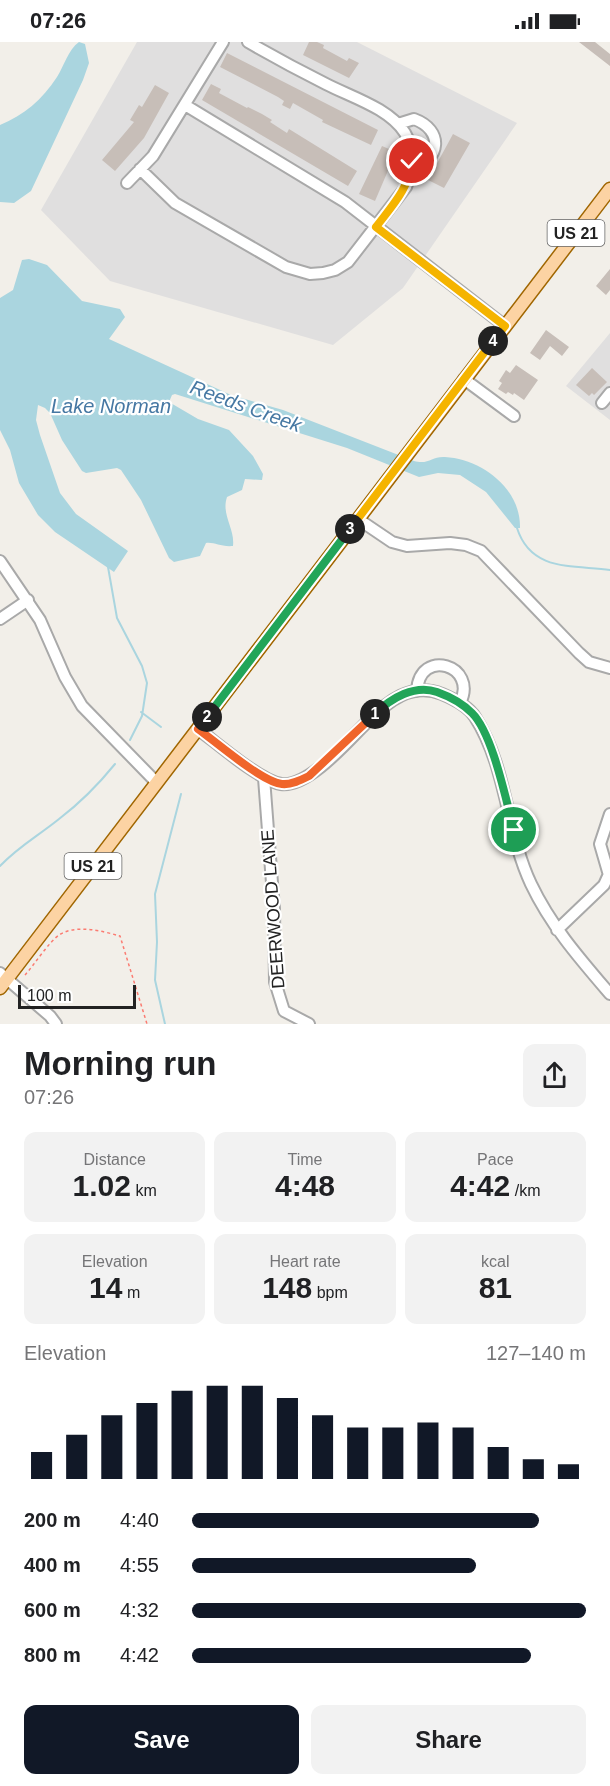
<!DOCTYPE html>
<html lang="en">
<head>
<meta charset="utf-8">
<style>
	body { margin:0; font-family:Helvetica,sans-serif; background:#f2f2f2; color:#202124; height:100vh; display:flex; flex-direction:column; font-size:22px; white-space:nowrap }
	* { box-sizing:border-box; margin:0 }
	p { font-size:20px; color:#757577 }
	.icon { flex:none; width:33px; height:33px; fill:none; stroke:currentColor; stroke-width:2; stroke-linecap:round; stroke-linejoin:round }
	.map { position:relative; height:982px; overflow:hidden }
	.drawer { display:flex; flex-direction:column; background:#fff; flex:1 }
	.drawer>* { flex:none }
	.scale { position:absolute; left:18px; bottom:15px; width:118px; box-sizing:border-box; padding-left:6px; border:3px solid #222; border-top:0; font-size:16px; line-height:21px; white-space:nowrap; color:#222; -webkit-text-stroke:4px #fff; paint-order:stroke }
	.pin { position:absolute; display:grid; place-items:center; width:51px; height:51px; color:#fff; margin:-26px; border:3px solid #fff; border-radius:50%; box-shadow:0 2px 6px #0007 }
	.km { position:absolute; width:30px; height:30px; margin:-15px; border-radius:50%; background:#222; color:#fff; font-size:16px; line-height:30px; text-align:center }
	.round { display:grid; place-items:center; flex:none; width:63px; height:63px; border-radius:12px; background:#f2f2f2 }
	.summary { display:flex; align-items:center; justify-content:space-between; height:102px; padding:0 24px }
	h1 { font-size:33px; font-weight:700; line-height:45px }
	.stats { display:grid; grid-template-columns:repeat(3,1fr); gap:9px; height:102px; padding:6px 24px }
	.stats div { display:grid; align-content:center; border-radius:12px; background:#f2f2f2; text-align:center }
	.stats b { font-size:30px; font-weight:700 }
	.stats small { font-size:16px; font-weight:400 }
	.stats p { font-size:16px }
	.chart { height:168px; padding:12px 24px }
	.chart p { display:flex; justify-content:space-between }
	.chart svg { width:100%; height:108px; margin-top:6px; stroke:#111827; stroke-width:6 }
	.cta { display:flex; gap:12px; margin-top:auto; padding:12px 24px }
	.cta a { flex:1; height:69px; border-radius:12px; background:#111827; color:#fff; font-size:24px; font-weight:700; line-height:69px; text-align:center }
	.cta a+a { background:#f2f2f2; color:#202124 }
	ul { padding:0 24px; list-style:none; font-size:20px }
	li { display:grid; grid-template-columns:96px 72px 1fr; align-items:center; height:45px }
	li i { height:15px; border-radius:8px; background:#111827 }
	.status { display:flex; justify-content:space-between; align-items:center; height:42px; padding:0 30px; background:#fff; direction:ltr }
	.status svg { height:16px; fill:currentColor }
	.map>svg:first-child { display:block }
	.residential { fill:#e0dfdf }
	.water { fill:#aad5df }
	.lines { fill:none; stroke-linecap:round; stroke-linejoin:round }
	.stream { stroke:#aad5df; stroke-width:2 }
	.building { fill:#c7beb8 }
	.minor-casing { stroke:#a9a9a9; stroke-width:14 }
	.major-casing { stroke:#a06600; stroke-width:15 }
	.path { stroke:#fb7b71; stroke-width:1.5; stroke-dasharray:3 3; stroke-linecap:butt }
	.minor { stroke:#fff; stroke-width:10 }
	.major { stroke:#fcd3a3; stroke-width:12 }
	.split-1-casing { stroke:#fff; stroke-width:12 }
	.split-2-casing { stroke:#fff; stroke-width:12 }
	.split-3-casing { stroke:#fff; stroke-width:12 }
	.split-4-casing { stroke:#fff; stroke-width:12 }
	.split-5-casing { stroke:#fff; stroke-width:12 }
	.split-1 { stroke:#22a559; stroke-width:8 }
	.split-2 { stroke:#f0652b; stroke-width:8 }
	.split-3 { stroke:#22a559; stroke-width:8 }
	.split-4 { stroke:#f5b400; stroke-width:8 }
	.split-5 { stroke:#f5b400; stroke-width:8 }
	.labels { text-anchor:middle; stroke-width:4.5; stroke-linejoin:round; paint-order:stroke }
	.shield { fill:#fff; stroke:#646464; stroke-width:1.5 }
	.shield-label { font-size:16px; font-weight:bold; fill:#222 }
	.street-label { font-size:18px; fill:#222; stroke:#fff }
	.water-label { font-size:20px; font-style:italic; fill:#4678a3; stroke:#fff }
</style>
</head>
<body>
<div class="status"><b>07:26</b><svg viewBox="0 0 49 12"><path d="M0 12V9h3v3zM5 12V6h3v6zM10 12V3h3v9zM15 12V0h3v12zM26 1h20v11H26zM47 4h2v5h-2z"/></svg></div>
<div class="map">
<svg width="610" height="982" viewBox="0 0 610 982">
	<rect width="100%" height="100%" fill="#f2efe9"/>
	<path class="residential" d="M137,0H357L517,81L403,246L333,303L110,239L41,168Z
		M610,291V378L566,344Z"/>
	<path class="water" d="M79,0L85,2L89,21L83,38L31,149L14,161L0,160V83C24,73 42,58 57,35C64,24 68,8 79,0Z
		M29,217L47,223L82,259L120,267L125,275L109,297L231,353L283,368L414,419C429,423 432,414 445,415C481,417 521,446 520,486H515L486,450L460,433L438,431L419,435L347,406L175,352L172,353L169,360L198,377L229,388L253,414L263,432L262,438L245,437L242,448L227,455C221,473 235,486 233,504C220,505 215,500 206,501L200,514L174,520L169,516L141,458L121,428L117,426L86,431L82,429L62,398L50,371L45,366L38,363L36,378L40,393L60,451L76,472L128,509L114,530L55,490L38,473L19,441L10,408L0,388V256L13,248L22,218Z"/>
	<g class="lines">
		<path class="stream" d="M517,486C531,530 573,523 610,528
			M108,525L117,576L142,624L147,641L142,674L130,698
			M141,670L161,685
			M0,824C19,804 38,794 59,777C80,761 98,743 115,722
			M165,982L155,938L157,900L155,852L181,752"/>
	</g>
	<path class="building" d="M309,0H317L324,3L323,6L347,19L349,16L359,21L349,36L303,13Z
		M579,0H595L610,12V24Z
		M227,11L378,88L371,103L322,80L323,78L293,61L290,67L282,63L284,59L278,55L220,25Z
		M211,42L221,47L219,51L247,66L248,65L262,72L272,78L270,80L287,91L289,87L357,129L348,144L202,58Z
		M155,43L169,51L144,96L115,129L102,118L134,80L130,78L139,63L142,65Z
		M453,92L470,101L444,146L428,138Z
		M382,104L396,110L375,159L359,152Z
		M610,227V248L606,253L596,244Z
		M546,288L569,305L562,314L550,304L540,318L530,311Z
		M516,323L538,338L524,358L514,351L513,353L508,350L506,352L498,347L502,341L499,339L506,328L510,331Z
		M592,326L607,340L594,353L592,351L589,354L576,343Z"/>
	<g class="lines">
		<defs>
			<path id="minor" d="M185,63L345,160L505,284
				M398,82L414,77C444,88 441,118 412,126
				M140,127L175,161L286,225L310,232L323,231L335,228L348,220L406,145C413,127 415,108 405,91C389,66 351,55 326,42C300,29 274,15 248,0
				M127,141L153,114L223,0
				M464,337L514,374
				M602,361L610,351
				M358,477L392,500L407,504L450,501L466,503L481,509L579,611L589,620L610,626
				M0,519L40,578L65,635L82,664L157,741
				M0,577L28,558
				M417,649C419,605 479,623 460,661
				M198,687C217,701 259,738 281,742C308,746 349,698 367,680C388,659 411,640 442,652C454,657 468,664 475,675C507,725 506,789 531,842C551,884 580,917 610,952
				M264,736L274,867L275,940L284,969L309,982
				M609,833L600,802L610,772
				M557,888L604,843L610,830
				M0,931L50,974L56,982"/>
			<path id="major" d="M0,946L610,147"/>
		</defs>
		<use href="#minor" class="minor-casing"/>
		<use href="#major" class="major-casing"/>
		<path class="path" d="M25,933C34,923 49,900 59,893C76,882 102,889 120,894L147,982"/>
		<use href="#minor" class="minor"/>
		<use href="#major" class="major"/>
	</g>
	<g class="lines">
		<defs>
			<path id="split-1" d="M375,672C391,656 415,642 437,650C451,655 462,661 472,671C493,692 506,759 514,788"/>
			<path id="split-2" d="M207,675L198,687C216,700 262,740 282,742C291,743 301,738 309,734L375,672"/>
			<path id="split-3" d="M207,675L350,487"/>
			<path id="split-4" d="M350,487L493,299"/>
			<path id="split-5" d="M412,119C410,145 392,164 376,185L505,284L493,299"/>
		</defs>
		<use href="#split-1" class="split-1-casing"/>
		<use href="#split-2" class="split-2-casing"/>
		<use href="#split-3" class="split-3-casing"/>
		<use href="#split-4" class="split-4-casing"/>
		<use href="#split-5" class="split-5-casing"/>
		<use href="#split-1" class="split-1"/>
		<use href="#split-2" class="split-2"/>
		<use href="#split-3" class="split-3"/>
		<use href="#split-4" class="split-4"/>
		<use href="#split-5" class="split-5"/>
	</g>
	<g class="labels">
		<g class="shield">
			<rect x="547.5" y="178" width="57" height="26" rx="4.5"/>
			<rect x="64.5" y="811" width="57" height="26" rx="4.5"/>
		</g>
		<g class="shield-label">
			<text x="576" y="197">US 21</text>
			<text x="93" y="830">US 21</text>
		</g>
		<g class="street-label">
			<text transform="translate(273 867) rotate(-94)" y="6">DEERWOOD LANE</text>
		</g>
		<g class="water-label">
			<text x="111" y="371">Lake Norman</text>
			<text transform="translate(246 364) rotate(20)" y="7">Reeds Creek</text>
		</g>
	</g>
</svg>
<div class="scale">100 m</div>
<div class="pin" style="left:514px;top:788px;background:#1e9e55"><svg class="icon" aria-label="arrive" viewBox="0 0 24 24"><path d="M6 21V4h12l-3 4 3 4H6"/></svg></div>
<div class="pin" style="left:412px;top:119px;background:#d93025"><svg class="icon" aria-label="check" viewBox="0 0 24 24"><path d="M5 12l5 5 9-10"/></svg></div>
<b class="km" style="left:375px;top:672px">1</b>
<b class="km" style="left:207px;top:675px">2</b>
<b class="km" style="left:350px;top:487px">3</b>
<b class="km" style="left:493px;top:299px">4</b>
</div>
<section class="drawer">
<div class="summary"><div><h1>Morning run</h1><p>07:26</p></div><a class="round"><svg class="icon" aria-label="share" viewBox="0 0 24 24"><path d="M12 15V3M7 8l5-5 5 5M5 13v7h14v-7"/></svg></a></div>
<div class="stats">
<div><p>Distance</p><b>1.02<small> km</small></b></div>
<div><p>Time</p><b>4:48</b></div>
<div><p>Pace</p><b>4:42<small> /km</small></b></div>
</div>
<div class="stats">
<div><p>Elevation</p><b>14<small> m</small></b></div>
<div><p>Heart rate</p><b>148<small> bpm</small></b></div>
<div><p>kcal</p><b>81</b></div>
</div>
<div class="chart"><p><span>Elevation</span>127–140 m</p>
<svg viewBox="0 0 160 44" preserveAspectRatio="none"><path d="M5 44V33M15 44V26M25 44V18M35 44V13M45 44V8M55 44V6M65 44V6M75 44V11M85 44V18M95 44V23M105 44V23M115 44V21M125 44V23M135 44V31M145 44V36M155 44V38"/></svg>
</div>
<ul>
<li><b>200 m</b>4:40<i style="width:88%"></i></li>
<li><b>400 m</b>4:55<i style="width:72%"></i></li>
<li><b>600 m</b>4:32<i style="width:100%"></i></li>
<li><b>800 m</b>4:42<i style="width:86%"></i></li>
</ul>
<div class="cta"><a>Save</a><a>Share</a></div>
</section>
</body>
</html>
